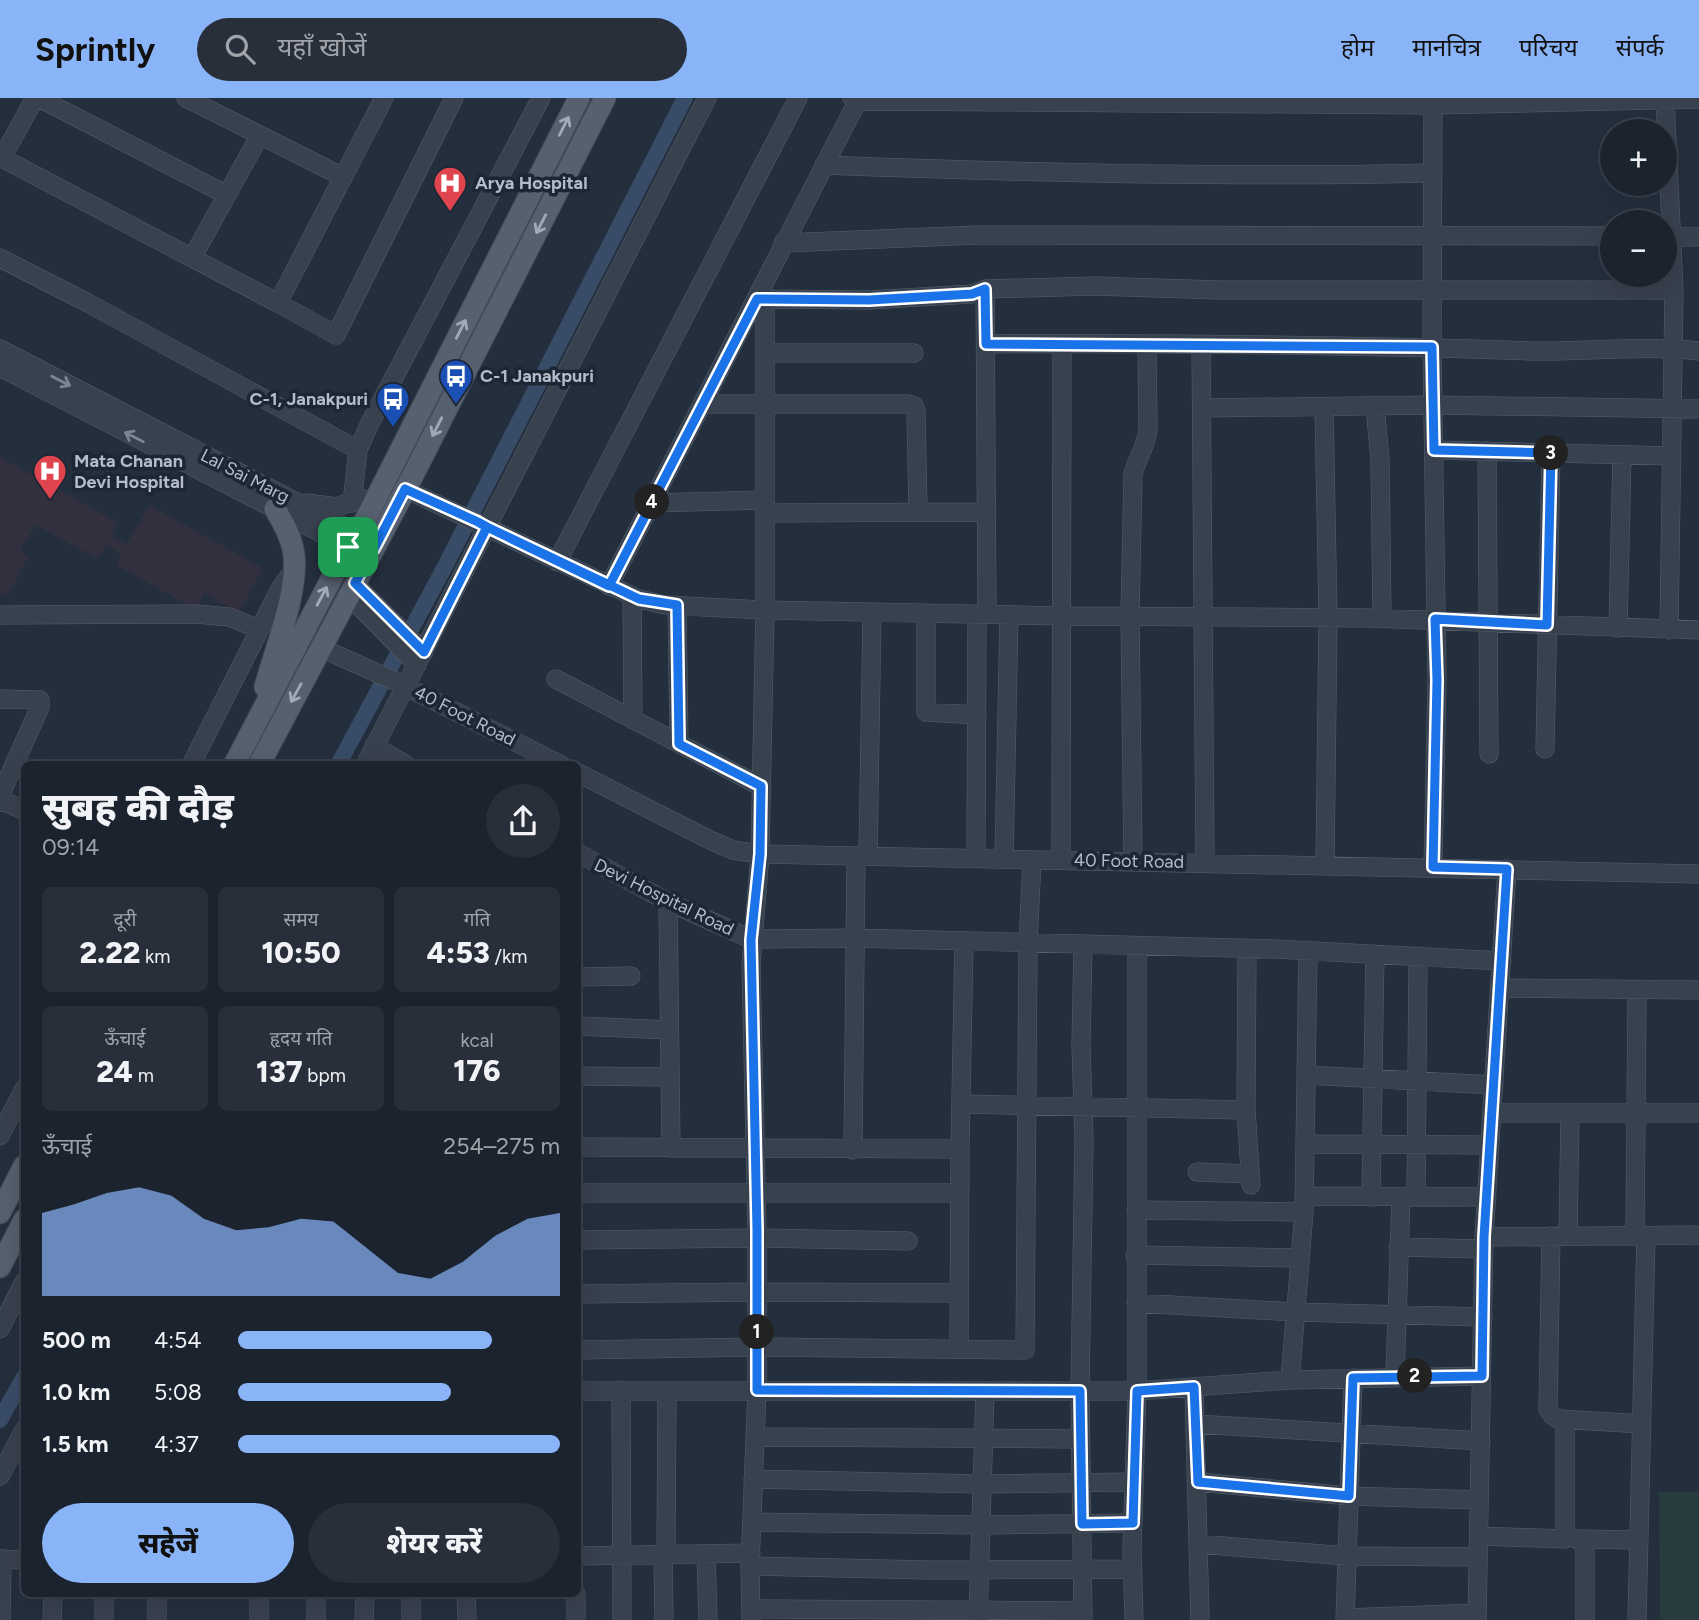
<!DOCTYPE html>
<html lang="hi">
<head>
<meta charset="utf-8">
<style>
	body { margin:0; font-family:Figtree,"Noto Sans Devanagari",sans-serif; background:#282f3a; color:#f1f3f6; height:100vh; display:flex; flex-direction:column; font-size:26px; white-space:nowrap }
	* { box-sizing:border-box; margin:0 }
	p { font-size:23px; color:#a0a4aa }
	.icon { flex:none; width:38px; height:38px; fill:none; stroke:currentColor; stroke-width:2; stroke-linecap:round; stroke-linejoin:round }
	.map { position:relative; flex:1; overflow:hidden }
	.drawer { position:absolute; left:21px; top:663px; width:560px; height:836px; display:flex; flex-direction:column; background:#1b232e; border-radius:10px; box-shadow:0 7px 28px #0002,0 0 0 2px #39404a }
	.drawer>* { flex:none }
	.controls { position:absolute; left:1600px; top:21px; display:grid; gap:14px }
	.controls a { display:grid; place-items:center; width:77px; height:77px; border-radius:50%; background:#1b232e; box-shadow:0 7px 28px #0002,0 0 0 2px #39404a; font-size:35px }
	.pin { position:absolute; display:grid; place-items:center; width:60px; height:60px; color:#fff; margin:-30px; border-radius:14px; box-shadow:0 4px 10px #0006 }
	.km { position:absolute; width:35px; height:35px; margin:-18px; border-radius:50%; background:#222; color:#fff; font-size:19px; line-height:35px; text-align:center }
	.round { display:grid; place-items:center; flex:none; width:74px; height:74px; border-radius:37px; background:#282f3a }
	.head { display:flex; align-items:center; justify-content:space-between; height:119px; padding:0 21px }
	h1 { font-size:38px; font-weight:800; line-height:52px }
	.metrics { display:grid; grid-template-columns:repeat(3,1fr); gap:10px; height:119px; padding:7px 21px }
	.metrics div { display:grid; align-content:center; border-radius:10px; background:#282f3a; text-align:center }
	.metrics b { font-size:30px; font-weight:800 }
	.metrics small { font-size:19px; font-weight:400 }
	.metrics p { font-size:19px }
	.chart { height:196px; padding:14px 21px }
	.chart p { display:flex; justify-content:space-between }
	.chart svg { width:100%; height:126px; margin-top:7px; fill:#8ab4f8; opacity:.7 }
	.action { display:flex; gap:14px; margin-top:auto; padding:14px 21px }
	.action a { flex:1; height:80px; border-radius:42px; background:#8ab4f8; color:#111; font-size:28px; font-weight:800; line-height:80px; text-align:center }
	.action a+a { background:#282f3a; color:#f1f3f6 }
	ul { padding:0 21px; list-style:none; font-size:23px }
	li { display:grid; grid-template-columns:112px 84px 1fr; align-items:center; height:52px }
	li i { height:18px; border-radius:9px; background:#8ab4f8 }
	header { display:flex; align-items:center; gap:42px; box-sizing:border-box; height:98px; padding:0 35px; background:#8ab4f8; color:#111 }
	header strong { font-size:33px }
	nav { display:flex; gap:38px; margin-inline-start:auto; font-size:24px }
	.search { width:490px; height:63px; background:#282f3a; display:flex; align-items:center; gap:18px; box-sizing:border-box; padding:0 24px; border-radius:38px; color:#a0a4aa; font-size:26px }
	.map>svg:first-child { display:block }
	.medical { fill:#32303f }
	.green { fill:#263c3f }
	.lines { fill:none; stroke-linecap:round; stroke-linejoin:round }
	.canal { stroke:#394c67; stroke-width:16 }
	.minor-casing { stroke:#565f6c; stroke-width:19 }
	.major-casing { stroke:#414a57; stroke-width:23 }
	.minor { stroke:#38414e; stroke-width:18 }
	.major { stroke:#56606e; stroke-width:21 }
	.oneway { stroke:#a1aab7 }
	.oneway2 { stroke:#7c8592 }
	.route-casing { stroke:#fff; stroke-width:14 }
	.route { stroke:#1a73e8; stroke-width:9 }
	.labels { text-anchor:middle; stroke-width:7; stroke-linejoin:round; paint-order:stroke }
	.poi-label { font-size:18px; font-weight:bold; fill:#b4bcc9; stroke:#1d2633; text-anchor:start }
	.street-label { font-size:18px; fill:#b4bcc9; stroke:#1d2633 }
</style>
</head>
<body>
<header>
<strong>Sprintly</strong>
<div class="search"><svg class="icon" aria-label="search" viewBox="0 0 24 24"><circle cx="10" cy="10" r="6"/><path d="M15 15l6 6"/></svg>यहाँ खोजें</div>
<nav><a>होम</a><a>मानचित्र</a><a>परिचय</a><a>संपर्क</a></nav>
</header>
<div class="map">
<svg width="1699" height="1522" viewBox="0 0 1699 1522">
	<rect width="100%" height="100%" fill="#242f3e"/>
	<path class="medical" d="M0,359L118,425L111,437L127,446L149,407L263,470L239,515L204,496L195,511L116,467L122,456L106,447L98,461L35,427L20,453L28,459L7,499L0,495Z"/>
	<path class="green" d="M1659,1394H1699V1522H1660Z"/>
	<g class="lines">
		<path class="canal" d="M338,667L442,474L685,0
			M0,1322L24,1279"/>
		<defs>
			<path id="minor" d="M39,0L227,97
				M186,0L343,79
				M384,0L278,205L336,237L454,0
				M852,0L858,3L1433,7L1699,1
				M1433,0L1432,249L1437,582L1433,769
				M1665,0L1674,192L1669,532
				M0,59L278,205
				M2,60L35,0
				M824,67C1027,75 1230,80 1433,75
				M1664,139H1699
				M783,145L978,137L1612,138
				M0,160L88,205L358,352
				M192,160L260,37
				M985,191L987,516
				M757,201L869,202L972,196L985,191L1095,188L1218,192H1674
				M986,246C1169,245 1352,247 1534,253C1589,254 1644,247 1699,253
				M1201,247L1205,765
				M0,251L358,436L368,445
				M765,255H914
				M0,269L348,449L367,463
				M704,306H908L914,308L916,313L918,414
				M1375,308L1380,361L1382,520
				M1324,309L1328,519L1325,767
				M1203,310L1433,307L1699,311
				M1434,352L1672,358
				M1487,353L1489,656
				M405,391L639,501L665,507L765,512L1063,518L1369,520L1699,532
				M307,405L337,409L361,400
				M352,405L358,352L369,327L541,0
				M651,405L765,402
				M765,415L987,414
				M557,464L798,0
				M355,486L424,554
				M609,488L859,0
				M349,498L417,567
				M632,498L633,622
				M677,507L679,646
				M926,515V614L977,617
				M0,517L196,516L229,519L259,531
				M1618,530L1622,357
				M321,550L397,584L561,667
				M556,581L762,689
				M0,601L40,602V609L0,698
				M374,648L406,667
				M1545,651L1551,355
				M191,667L280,491L295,470
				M365,667L707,0
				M578,675L710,742L733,752L760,756L1699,776
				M0,704L8,705L24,713
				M578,755L668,804L751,841L854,840L1275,851L1502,863
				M868,758L872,514
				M976,760L977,516
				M1004,761L1009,517
				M1061,762L1062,246
				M1133,764L1130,518L1133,376C1137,360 1146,349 1148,332L1147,247
				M668,804L671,1050
				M1247,850L1246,1012L1251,1087
				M578,879L631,878
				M1500,890L1699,892
				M578,928L669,932
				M1306,977L1494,987
				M578,978L669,979
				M961,1006L1246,1012
				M1492,1015H1699
				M0,1038L24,991
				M1305,1046L1490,1047
				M578,1049L960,1051
				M853,1052L856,758
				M1197,1074L1250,1076
				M578,1095H960
				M1304,1098L1487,1099
				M1371,1099L1375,856
				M1416,1099L1418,858
				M1136,1112L1304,1114
				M1635,1137L1637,893
				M1551,1138L1548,1311L1552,1317L1558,1321L1642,1326
				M1568,1138L1570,1015
				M1484,1139L1699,1137
				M578,1142L757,1140L908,1143
				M1398,1149L1484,1151
				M1135,1157L1300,1160
				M578,1196L757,1194L958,1195
				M1136,1205L1295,1214L1483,1219
				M0,1231L24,1184
				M959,1251L960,1051L964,844
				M578,1252L757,1249L1025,1252L1028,846L1032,762
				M1395,1279L1401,1099
				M1290,1282L1304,1114L1308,852
				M1194,1289L1200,1522
				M621,1292L622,1522
				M578,1293H1137L1290,1282L1481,1278
				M1196,1326L1481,1343
				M755,1339L1081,1341
				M0,1378L24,1332
				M753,1381L982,1386L1134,1384
				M1198,1384L1349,1398L1479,1402
				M752,1424L981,1427L1133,1425
				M1479,1438L1565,1441V1322
				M1576,1441L1639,1442
				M1585,1441V1522
				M1199,1446L1347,1458L1478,1459
				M706,1456L708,1522
				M663,1457L664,1522
				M666,1457L667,1293
				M578,1458L751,1455
				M0,1461L24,1462
				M750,1468L928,1472L1132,1471
				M104,1496V1522
				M411,1496V1522
				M466,1496L467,1522
				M576,1496V1522
				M751,1511L1082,1513
				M1346,1520L1477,1515
				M1,1522L2,1461
				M52,1522L53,1496
				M157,1522V1496
				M259,1522V1496
				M316,1522V1496
				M364,1522L365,1496
				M751,1522L750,1467L757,1292V1132L751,867L760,756L765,512V201
				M978,1522L985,1294
				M1083,1522L1080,1293L1084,1042L1081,947L1083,847
				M1134,1522L1132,1452L1137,1293V849
				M1345,1522L1353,1280
				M1477,1522L1484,1139L1507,771
				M1637,1522L1646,1137"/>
			<path id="major" d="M265,589C275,552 301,487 293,451C290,436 283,424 275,411
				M234,667L348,449L358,436L579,0
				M259,667L411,381L605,0
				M0,1115L24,1068
				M0,1169L24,1122"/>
		</defs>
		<use href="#minor" class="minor-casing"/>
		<use href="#major" class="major-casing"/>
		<use href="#minor" class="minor"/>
		<use href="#major" class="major"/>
	</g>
	<defs><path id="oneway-shaft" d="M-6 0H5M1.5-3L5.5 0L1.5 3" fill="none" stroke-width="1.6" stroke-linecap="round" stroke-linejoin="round" transform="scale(1.75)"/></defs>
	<g class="oneway">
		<use href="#oneway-shaft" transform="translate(564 28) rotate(-63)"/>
		<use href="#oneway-shaft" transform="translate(541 126) rotate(117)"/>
		<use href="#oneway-shaft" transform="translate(461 231) rotate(-63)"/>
		<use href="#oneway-shaft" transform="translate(437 329) rotate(117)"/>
		<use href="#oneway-shaft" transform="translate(322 498) rotate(-62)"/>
		<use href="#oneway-shaft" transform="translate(296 595) rotate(119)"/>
	</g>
	<g class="oneway2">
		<use href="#oneway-shaft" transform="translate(61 283) rotate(27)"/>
		<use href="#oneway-shaft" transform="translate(134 339) rotate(-153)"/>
	</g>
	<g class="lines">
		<defs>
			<path id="route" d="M348,449L358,436L374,451L405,391L478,424L487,429L639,501L677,507L679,646L761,688L760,756L751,842L757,1132V1292L1080,1293L1082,1426L1133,1425L1137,1293L1194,1289L1198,1384L1349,1398L1353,1280L1482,1278L1484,1139L1507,771L1433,769L1437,582L1435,521L1547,527L1551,355L1434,352L1432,249L986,246L985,191L972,196L869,202L757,201L609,488L487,429L424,554L355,485L367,463L348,449"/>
		</defs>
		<use href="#route" class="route-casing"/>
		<use href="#route" class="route"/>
	</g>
	<defs>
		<symbol id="hospital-pin" viewBox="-11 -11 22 30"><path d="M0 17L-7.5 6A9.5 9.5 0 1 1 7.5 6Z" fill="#e0444e" stroke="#1d2633"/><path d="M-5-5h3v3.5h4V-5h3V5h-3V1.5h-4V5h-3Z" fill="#fff"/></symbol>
		<symbol id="bus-pin" viewBox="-11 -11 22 30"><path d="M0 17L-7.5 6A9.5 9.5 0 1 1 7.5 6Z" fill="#1a4fb4" stroke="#1d2633"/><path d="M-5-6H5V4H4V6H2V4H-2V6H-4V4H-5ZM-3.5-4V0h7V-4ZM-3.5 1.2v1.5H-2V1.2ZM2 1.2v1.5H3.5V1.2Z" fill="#fff"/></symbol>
	</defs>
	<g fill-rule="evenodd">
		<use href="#hospital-pin" x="431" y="66" width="38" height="52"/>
		<use href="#bus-pin" x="437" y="259" width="38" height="52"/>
		<use href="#bus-pin" x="374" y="282" width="38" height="52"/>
		<use href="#hospital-pin" x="31" y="354" width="38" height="52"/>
	</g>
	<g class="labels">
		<g class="poi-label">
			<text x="475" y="91">Arya Hospital</text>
			<text x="480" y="284">C-1 Janakpuri</text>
			<text x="368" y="307" text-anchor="end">C-1, Janakpuri</text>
			<text x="74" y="369">Mata Chanan<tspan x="74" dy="21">Devi Hospital</tspan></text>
		</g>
		<g class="street-label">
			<text transform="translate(245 378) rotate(27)" y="6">Lal Sai Marg</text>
			<text transform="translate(465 618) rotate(27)" y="6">40 Foot Road</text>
			<text transform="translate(1129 763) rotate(1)" y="6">40 Foot Road</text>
			<text transform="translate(664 799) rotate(26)" y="6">Devi Hospital Road</text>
		</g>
	</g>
</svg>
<div class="controls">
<a>+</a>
<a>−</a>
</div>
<div class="pin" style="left:348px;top:449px;background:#1e9e55"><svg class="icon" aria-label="arrive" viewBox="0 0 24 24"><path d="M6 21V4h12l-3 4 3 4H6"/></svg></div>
<b class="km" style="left:757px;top:1234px">1</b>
<b class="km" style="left:1415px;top:1278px">2</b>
<b class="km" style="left:1551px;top:355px">3</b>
<b class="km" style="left:652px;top:404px">4</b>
<section class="drawer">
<div class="head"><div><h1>सुबह की दौड़</h1><p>09:14</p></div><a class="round"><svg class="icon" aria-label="share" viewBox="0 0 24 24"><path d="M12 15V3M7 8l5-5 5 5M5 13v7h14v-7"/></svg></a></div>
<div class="metrics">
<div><p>दूरी</p><b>2.22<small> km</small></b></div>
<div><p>समय</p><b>10:50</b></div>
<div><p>गति</p><b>4:53<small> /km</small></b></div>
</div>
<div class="metrics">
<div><p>ऊँचाई</p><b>24<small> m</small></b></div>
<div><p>हृदय गति</p><b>137<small> bpm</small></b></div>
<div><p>kcal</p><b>176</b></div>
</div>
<div class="chart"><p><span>ऊँचाई</span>254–275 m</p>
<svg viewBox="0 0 160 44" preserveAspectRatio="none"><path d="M0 44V15L10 12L20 8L30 6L40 9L50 17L60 21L70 20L80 17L90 18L100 27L110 36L120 38L130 32L140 23L150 17L160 15V44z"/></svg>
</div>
<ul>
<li><b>500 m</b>4:54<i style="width:79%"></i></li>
<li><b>1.0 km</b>5:08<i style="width:66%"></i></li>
<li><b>1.5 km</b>4:37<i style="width:100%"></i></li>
</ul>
<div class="action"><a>सहेजें</a><a>शेयर करें</a></div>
</section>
</div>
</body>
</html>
